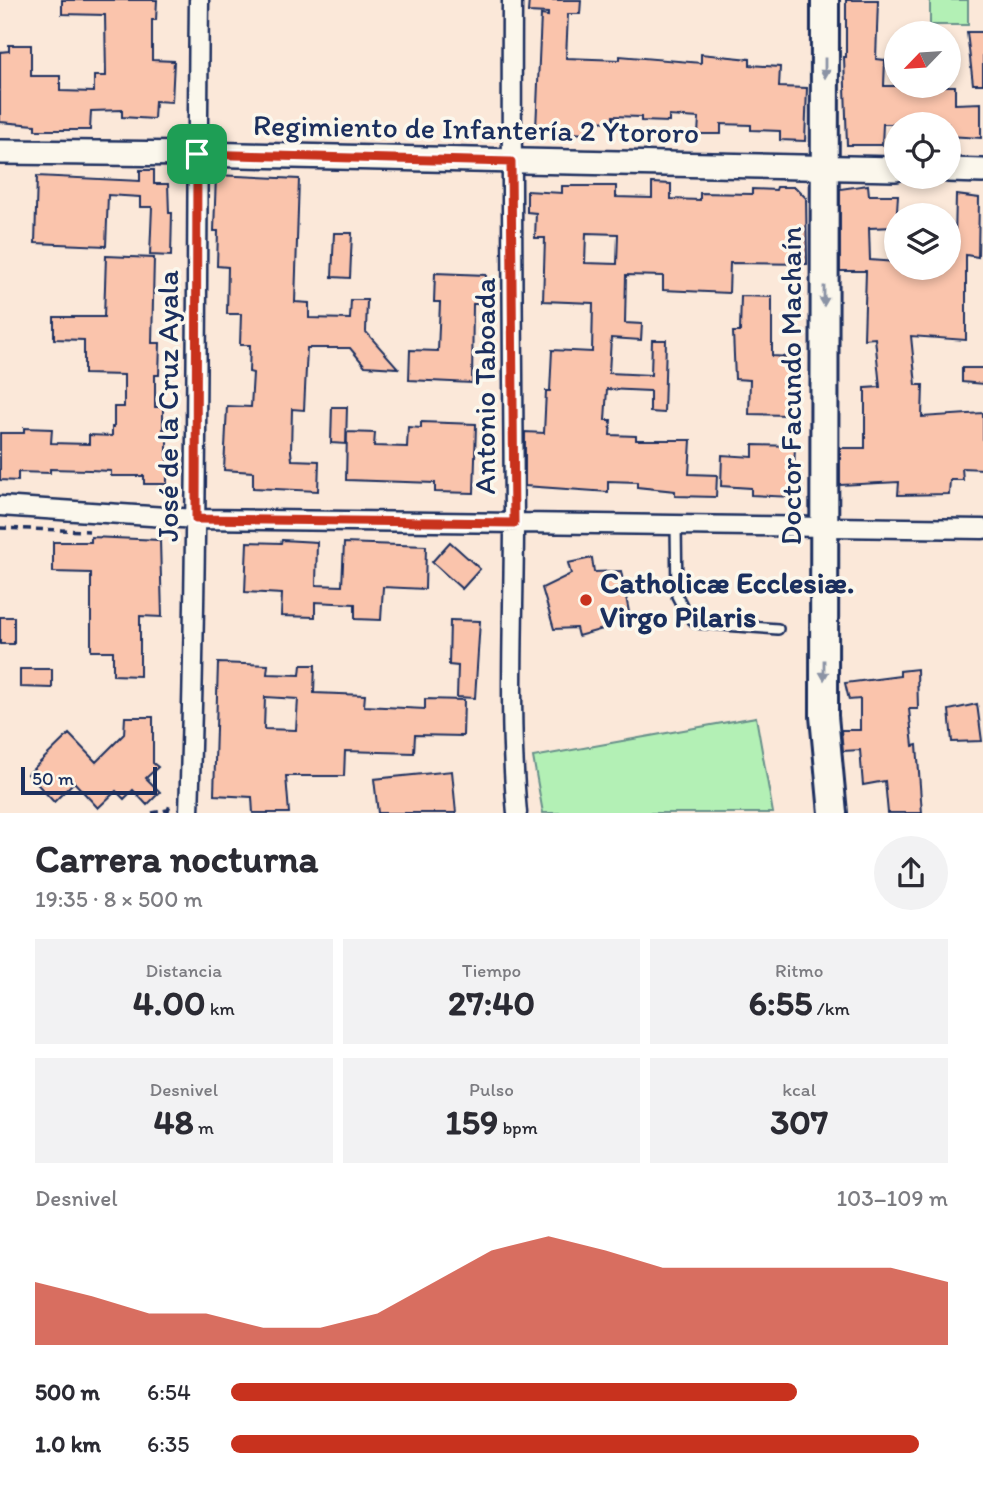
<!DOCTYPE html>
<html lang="es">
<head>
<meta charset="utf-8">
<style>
	body { margin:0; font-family:Itim,sans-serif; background:#f2f2f3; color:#2b2b33; height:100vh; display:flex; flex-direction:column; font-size:26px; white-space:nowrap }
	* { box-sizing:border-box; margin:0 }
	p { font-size:23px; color:#7c7c81 }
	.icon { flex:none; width:38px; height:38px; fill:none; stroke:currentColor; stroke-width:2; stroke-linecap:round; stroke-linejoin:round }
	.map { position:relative; height:813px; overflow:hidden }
	.sheet { display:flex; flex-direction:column; background:#fff; flex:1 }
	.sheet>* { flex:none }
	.needle { width:46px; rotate:245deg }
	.fabs { position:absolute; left:884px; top:21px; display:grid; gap:14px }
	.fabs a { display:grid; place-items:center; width:77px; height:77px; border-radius:50%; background:#fff; box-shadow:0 4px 10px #0003; font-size:35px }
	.scale { position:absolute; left:21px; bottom:18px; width:136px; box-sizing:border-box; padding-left:7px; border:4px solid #1b2f5e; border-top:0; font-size:19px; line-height:24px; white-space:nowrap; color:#1b2f5e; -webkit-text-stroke:5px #fbf7ec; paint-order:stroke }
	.pin { position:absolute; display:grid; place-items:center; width:60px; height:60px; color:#fff; margin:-30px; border-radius:14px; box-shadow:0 4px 10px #0006 }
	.round { display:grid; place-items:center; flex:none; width:74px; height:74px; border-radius:37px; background:#f2f2f3 }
	.headline { display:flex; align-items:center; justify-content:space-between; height:119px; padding:0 35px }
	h1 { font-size:38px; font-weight:700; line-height:52px }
	.figures { display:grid; grid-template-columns:repeat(3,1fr); gap:10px; height:119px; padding:7px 35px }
	.figures div { display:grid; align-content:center; border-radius:0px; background:#f2f2f3; text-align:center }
	.figures b { font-size:35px; font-weight:700 }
	.figures small { font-size:19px; font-weight:400 }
	.figures p { font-size:19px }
	.chart { height:196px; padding:14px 35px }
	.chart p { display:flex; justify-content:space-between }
	.chart svg { width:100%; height:126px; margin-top:7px; fill:#c8321e; opacity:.7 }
	ul { padding:0 35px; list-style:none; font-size:23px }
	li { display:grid; grid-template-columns:112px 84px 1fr; align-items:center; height:52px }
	li i { height:18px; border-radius:9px; background:#c8321e }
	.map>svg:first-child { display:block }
	.green { fill:#b3f0b5; stroke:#67908a; stroke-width:2 }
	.building { fill:#fac4ac; stroke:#1b2f5e; stroke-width:2; fill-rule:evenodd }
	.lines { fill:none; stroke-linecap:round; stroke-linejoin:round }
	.service-casing { stroke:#1b2f5e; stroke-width:14 }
	.minor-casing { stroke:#1b2f5e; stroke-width:23 }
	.tertiary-casing { stroke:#1b2f5e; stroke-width:28 }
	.secondary-casing { stroke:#1b2f5e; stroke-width:32 }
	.path { stroke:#1b2f5e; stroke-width:3.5; stroke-dasharray:7 5; stroke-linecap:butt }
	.service { stroke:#fbf7ec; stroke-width:9 }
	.minor { stroke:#fbf7ec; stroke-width:18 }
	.tertiary { stroke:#fbf7ec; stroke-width:23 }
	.secondary { stroke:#fbf7ec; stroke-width:26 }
	.oneway { fill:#8b93a5 }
	.route-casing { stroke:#fff; stroke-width:14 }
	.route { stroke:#c8321e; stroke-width:9 }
	.poi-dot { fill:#c8321e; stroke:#fbf7ec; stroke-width:2.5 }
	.labels { text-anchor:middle; stroke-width:7; stroke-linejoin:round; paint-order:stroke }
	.street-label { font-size:30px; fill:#1b2f5e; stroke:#fbf7ec }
	.poi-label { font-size:30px; font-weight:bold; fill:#1b2f5e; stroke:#fbf7ec; text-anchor:start }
</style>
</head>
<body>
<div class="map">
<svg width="983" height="813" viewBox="0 0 983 813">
	<rect width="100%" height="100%" fill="#fbe8d9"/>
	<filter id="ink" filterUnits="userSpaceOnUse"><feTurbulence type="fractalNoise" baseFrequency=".0143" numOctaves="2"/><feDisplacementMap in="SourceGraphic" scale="14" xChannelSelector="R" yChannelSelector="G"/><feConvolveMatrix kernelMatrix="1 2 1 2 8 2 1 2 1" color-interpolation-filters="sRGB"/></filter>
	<g filter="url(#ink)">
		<path class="green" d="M930,0H968V25H930Z
			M756,717L773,813H543L533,757Z"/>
		<path class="building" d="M62,0H157L156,20H152V60L174,61L172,102L155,101L154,119L122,117V110L91,111L90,130H35V125L0,122V52L9,51V45H31V76H60V91L94,92V76H106L105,15L62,14Z
			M529,0H581L580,14H568L566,58L620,60V56L701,63V54L750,59V65L780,67L779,87L807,88L805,141L780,140V131L751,130V125L721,124V134H698L699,118L669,116V122L641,121V117L613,116V122L589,121L588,134L570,133V130L536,129L541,15L548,16V13L528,12Z
			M846,0H878L876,59L885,60L884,86H955V104L981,103V138L948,136V124H883L882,145H847L844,57H846Z
			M967,32H983V84H973Z
			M140,170H154V184H168L169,213H172L171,256L150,255L152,207H140V197L108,195L106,246L35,243L37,176L140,181Z
			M216,175L299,179L295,302L309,303V318L350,319L351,300H367L366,332L398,368L365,366L350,348H307L304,410L292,409L291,451L292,460L319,461L318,491L253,488V472L224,470L227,406L251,407L253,373L249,372L250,345H240L241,314H227L228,267L217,266L218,231H214Z
			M652,183L671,184V199L700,200V193L752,194V189L776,190L777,187H795L806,198L807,264L730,263L729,293L663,290V276L626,275L625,323L642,324L641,340L611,338L609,373L651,375L652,340H666L664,413L650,412V391L607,389L605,420H611L610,435L636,436V440H691L689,474L717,475L716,497L675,496V491L637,487V482L608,481V492L525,486V432L544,433L546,391H550L552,350L592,352L593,303L543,301L545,238H535L536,213L527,212V191L562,193V186H616V197L652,198ZM586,233L618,234L617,264L585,263Z
			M868,185L869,195H898L896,227L869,228L870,260L896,262V268H948V242L955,241L956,195L979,198L978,257L966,255V340L911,336L916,385H923L922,417L983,413V469L962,468L963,480H950L949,494L898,495L899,482L840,485V448H865V388L880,387L875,338L864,339L866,271H840V189Z
			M334,233H352L350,278L332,277Z
			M106,256L154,258L152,343H160L159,375H155V407H163V429H167V484H144V476H111V471L89,470L50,469V473L18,472V481L0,480V433H24V428L52,429L51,443L89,444V435L112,436V427H114V407H124V375L84,374V340L54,339V317H104Z
			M435,273L486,275L485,304H473L472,383L409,380L410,350L438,351L440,302H434Z
			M741,296L772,297V356L789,357L788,415L749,414L750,380L735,379L733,332H740Z
			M962,368H983V384L962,382Z
			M332,407H347L346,444L331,443Z
			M421,422L476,424L474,493L435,492V483L346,480L347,432L375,433L374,446L407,447L408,427L421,428Z
			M753,445L795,446L793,497L751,495V488L721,486L722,455L753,457Z
			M91,537L160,540L162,617L140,616V676L113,675V651H91V573L53,572V542H91Z
			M282,540L317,542L316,585L342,586L344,543L426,546L425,589L383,587L381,620L355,619V604L315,602V617L281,616L282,594L245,592L247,542L281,543Z
			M450,542L480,569L462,589L432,562Z
			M592,558L594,572L621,571L629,612L603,623V629L578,636L576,628L554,629L542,588L571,574L568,563Z
			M0,617H14V644H0Z
			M450,620L480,621L475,698L457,697L458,666L449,665Z
			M218,663L268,665L267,674L300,675L301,665H315L314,693L365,695L364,706L425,709V699L464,700L463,736L415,735L414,753L345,751L344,776H286L289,813H253L252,797L214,795ZM265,697L298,699L296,730L264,729Z
			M20,669H52V688L20,687Z
			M917,669L918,709H909L913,746L917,745L922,813H888L885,781L863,785L860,750L843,751L841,730H860V699L849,700L845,683L900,676V671Z
			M977,704L982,741L952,742L949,710Z
			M125,717H153V763L158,767L146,778L160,792L147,805L133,790L124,799L116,791L98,808L74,782L54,802L28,774L69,734L96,762L124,734Z
			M452,771L456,813H378L374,779Z"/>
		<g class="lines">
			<defs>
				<path id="service" d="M676,525L677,596L686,613L696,623L778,629"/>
				<path id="minor" d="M512,0C511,174 513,347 514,521C514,618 508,716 517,813
					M0,506L196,519L983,529
					M189,813C198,542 196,271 199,0"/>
				<path id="tertiary" d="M0,152L197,154L896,169
					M948,170L983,171"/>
				<path id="secondary" d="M825,0L824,716L833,813"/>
			</defs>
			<use href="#service" class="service-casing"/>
			<use href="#minor" class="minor-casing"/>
			<use href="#tertiary" class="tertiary-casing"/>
			<use href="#secondary" class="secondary-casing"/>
			<path class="path" d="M0,528L89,531
				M152,813L167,810
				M167,813L170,805"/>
			<use href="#service" class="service"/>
			<use href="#minor" class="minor"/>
			<use href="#tertiary" class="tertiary"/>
			<use href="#secondary" class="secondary"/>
		</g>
		<defs><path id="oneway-solid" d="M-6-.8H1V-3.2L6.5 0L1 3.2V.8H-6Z" transform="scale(1.75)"/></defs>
		<g class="oneway">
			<use href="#oneway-solid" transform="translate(825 68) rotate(90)"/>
			<use href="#oneway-solid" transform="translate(824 296) rotate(90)"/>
			<use href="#oneway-solid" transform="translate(824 670) rotate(90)"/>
		</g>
	</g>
	<g class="lines" filter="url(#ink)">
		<defs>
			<path id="route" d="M197,154L511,162L514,523L196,519Z"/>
		</defs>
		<use href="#route" class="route-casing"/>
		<use href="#route" class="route"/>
	</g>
	<circle class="poi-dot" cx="586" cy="600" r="7"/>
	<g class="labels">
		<g class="street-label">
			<text transform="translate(476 129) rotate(1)" y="10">Regimiento de Infantería 2 Ytororo</text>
			<text transform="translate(485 386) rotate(-90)" y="10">Antonio Taboada</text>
			<text transform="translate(791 386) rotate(-90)" y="10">Doctor Facundo Machaín</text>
			<text transform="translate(168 406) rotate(-90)" y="10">José de la Cruz Ayala</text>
		</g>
		<g class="poi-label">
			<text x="600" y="593">Catholicæ Ecclesiæ.<tspan x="600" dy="34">Virgo Pilaris</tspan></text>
		</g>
	</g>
</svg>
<div class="fabs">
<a><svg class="needle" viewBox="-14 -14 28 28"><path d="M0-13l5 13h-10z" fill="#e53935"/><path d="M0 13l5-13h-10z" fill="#7c7c81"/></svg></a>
<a><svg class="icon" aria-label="locate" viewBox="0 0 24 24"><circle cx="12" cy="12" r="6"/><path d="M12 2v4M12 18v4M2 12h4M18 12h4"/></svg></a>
<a><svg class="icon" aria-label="layers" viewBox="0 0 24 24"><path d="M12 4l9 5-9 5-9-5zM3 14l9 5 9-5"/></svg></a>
</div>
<div class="scale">50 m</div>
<div class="pin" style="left:197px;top:154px;background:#1e9e55"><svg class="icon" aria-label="arrive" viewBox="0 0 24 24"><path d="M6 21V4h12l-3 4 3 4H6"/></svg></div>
</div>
<section class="sheet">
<div class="headline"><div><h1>Carrera nocturna</h1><p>19:35 · 8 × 500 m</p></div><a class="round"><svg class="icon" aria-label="share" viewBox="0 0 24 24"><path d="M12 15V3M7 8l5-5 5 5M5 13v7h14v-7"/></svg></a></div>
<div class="figures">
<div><p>Distancia</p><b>4.00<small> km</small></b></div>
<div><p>Tiempo</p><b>27:40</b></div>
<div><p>Ritmo</p><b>6:55<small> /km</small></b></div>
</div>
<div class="figures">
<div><p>Desnivel</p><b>48<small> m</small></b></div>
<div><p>Pulso</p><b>159<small> bpm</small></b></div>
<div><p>kcal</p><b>307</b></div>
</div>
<div class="chart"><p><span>Desnivel</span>103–109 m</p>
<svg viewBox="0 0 160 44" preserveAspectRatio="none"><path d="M0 44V22L10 27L20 33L30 33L40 38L50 38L60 33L70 22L80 11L90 6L100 11L110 17L120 17L130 17L140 17L150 17L160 22V44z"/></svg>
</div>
<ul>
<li><b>500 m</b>6:54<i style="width:79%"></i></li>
<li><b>1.0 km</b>6:35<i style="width:96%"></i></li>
</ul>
</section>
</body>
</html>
